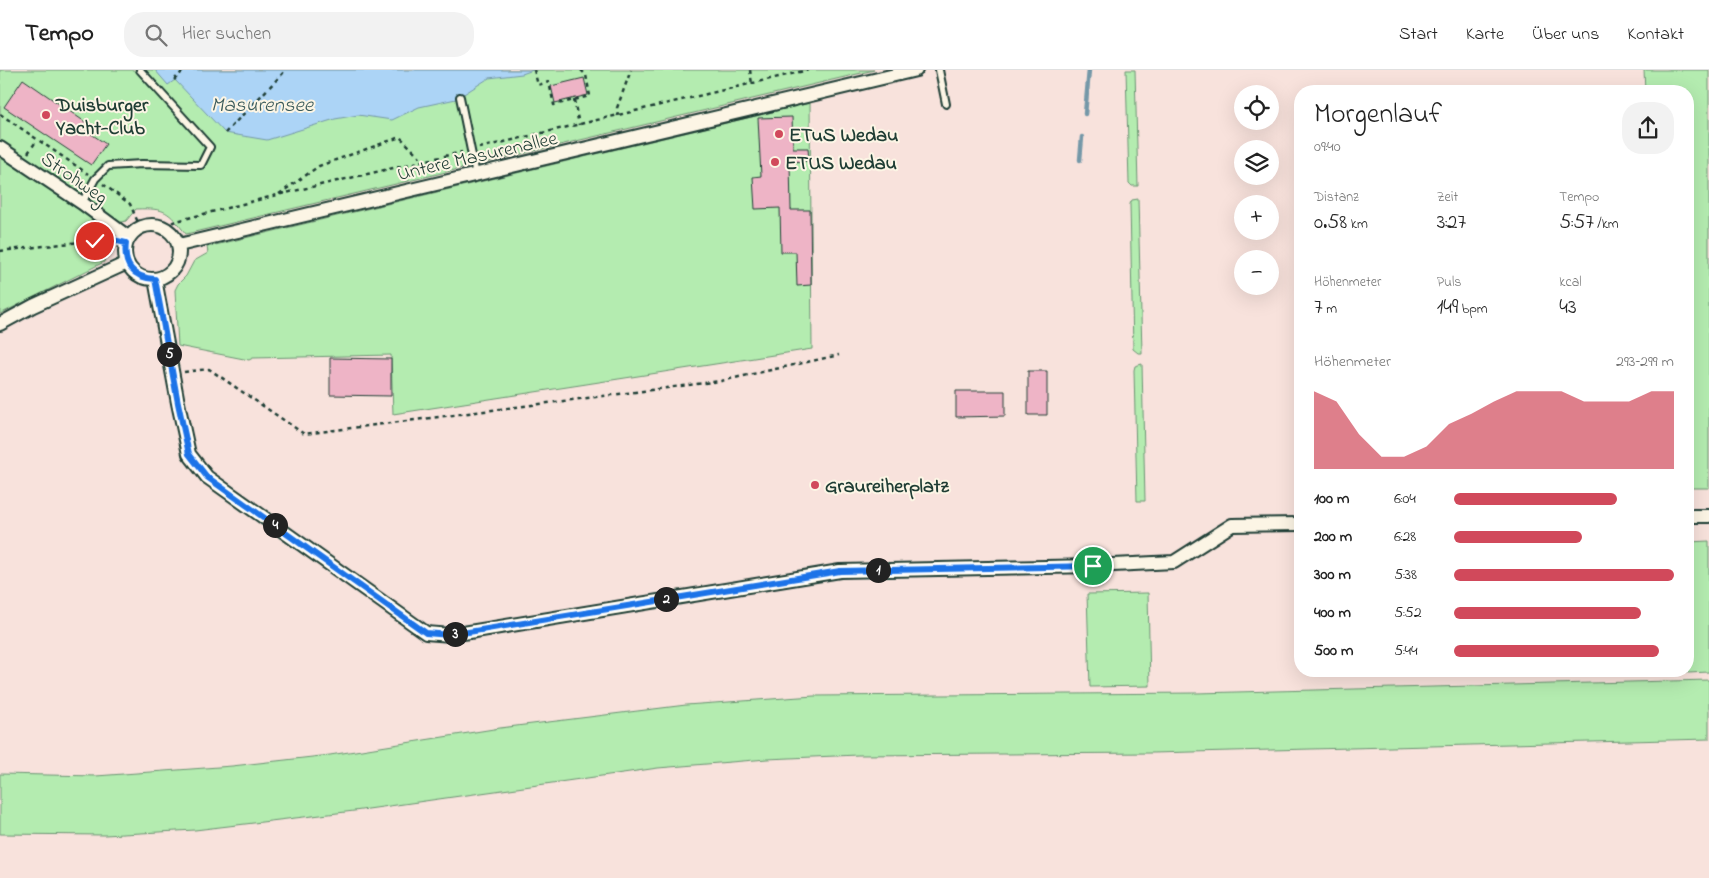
<!DOCTYPE html>
<html lang="de">
<head>
<meta charset="utf-8">
<style>
	body { margin:0; font-family:"Indie Flower",sans-serif; background:#f2f2f2; color:#222; height:100vh; display:flex; flex-direction:column; font-size:19px; white-space:nowrap }
	* { box-sizing:border-box; margin:0 }
	p { font-size:16px; color:#767676 }
	.icon { flex:none; width:28px; height:28px; fill:none; stroke:currentColor; stroke-width:2; stroke-linecap:round; stroke-linejoin:round }
	.map { position:relative; flex:1; overflow:hidden }
	.sheet { position:absolute; left:1294px; top:15px; width:400px; height:592px; display:flex; flex-direction:column; background:#fff; border-radius:20px; box-shadow:0 5px 20px #0002 }
	.sheet>* { flex:none }
	.buttons { position:absolute; left:1234px; top:15px; display:grid; gap:10px }
	.buttons a { display:grid; place-items:center; width:45px; height:45px; border-radius:50%; background:#fff; box-shadow:0 5px 20px #0002; font-size:25px }
	.pin { position:absolute; display:grid; place-items:center; width:42px; height:42px; color:#fff; margin:-21px; border:2px solid #fff; border-radius:50%; box-shadow:0 1px 5px #0007 }
	.km { position:absolute; width:25px; height:25px; margin:-12px; border-radius:50%; background:#222; color:#fff; font-size:14px; line-height:25px; text-align:center }
	.round { display:grid; place-items:center; flex:none; width:52px; height:52px; border-radius:20px; background:#f2f2f2 }
	.headline { display:flex; align-items:center; justify-content:space-between; height:85px; padding:0 20px }
	h1 { font-size:28px; font-weight:600; line-height:38px }
	.stats { display:grid; grid-template-columns:repeat(3,1fr); gap:8px; height:85px; padding:5px 20px }
	.stats div { display:grid; align-content:center }
	.stats b { font-size:21px; font-weight:600 }
	.stats small { font-size:14px; font-weight:400 }
	.stats p { font-size:14px }
	.chart { height:140px; padding:10px 20px }
	.chart p { display:flex; justify-content:space-between }
	.chart svg { width:100%; height:90px; margin-top:5px; fill:#d1495b; opacity:.7 }
	ul { padding:0 20px; list-style:none; font-size:16px }
	li { display:grid; grid-template-columns:80px 60px 1fr; align-items:center; height:38px }
	li i { height:12px; border-radius:6px; background:#d1495b }
	header { display:flex; align-items:center; gap:30px; box-sizing:border-box; height:70px; padding:0 25px; background:#fff; border-bottom:1px solid #e0e0e0 }
	header strong { font-size:24px }
	nav { display:flex; gap:28px; margin-inline-start:auto; font-size:18px }
	.search { width:350px; height:45px; background:#f2f2f2; display:flex; align-items:center; gap:12px; box-sizing:border-box; padding:0 18px; border-radius:20px; color:#767676; font-size:19px }
	.map>svg:first-child { display:block }
	.green { fill:#b4ecb0; stroke:#6a9472 }
	.water { fill:#acd4f6; stroke:#7498a8 }
	.lines { fill:none; stroke-linecap:round; stroke-linejoin:round }
	.stream { stroke:#7498a8; stroke-width:4.5 }
	.building { fill:#eeb4c6; stroke:#1f3d34 }
	.service-casing { stroke:#1f3d34; stroke-width:10 }
	.minor-casing { stroke:#1f3d34; stroke-width:16 }
	.path { stroke:#1f3d34; stroke-width:2.5; stroke-dasharray:4 4; stroke-linecap:butt }
	.service { stroke:#fcf5e5; stroke-width:6 }
	.minor { stroke:#fcf5e5; stroke-width:12 }
	.route-casing { stroke:#fff; stroke-width:10 }
	.route { stroke:#1a73e8; stroke-width:6 }
	.poi-dot { fill:#d1495b; stroke:#fcf5e5; stroke-width:2 }
	.labels { text-anchor:middle; stroke-width:4; stroke-linejoin:round; paint-order:stroke }
	.poi-label { font-size:20px; font-weight:bold; fill:#1f3d34; stroke:#fcf5e5; text-anchor:start }
	.street-label { font-size:20px; fill:#1f3d34; stroke:#fcf5e5 }
	.water-label { font-size:21px; font-style:italic; fill:#3b5b5b; stroke:#fcf5e5 }
</style>
</head>
<body>
<header>
<strong>Tempo</strong>
<div class="search"><svg class="icon" aria-label="search" viewBox="0 0 24 24"><circle cx="10" cy="10" r="6"/><path d="M15 15l6 6"/></svg>Hier suchen</div>
<nav><a>Start</a><a>Karte</a><a>Über uns</a><a>Kontakt</a></nav>
</header>
<div class="map">
<svg width="1709" height="808" viewBox="0 0 1709 808">
	<rect width="100%" height="100%" fill="#f8e2dc"/>
	<filter id="ink" filterUnits="userSpaceOnUse"><feTurbulence type="fractalNoise" baseFrequency=".02" numOctaves="2"/><feDisplacementMap in="SourceGraphic" scale="10" xChannelSelector="R" yChannelSelector="G"/><feConvolveMatrix kernelMatrix="1 2 1 2 8 2 1 2 1" color-interpolation-filters="sRGB"/></filter>
	<g filter="url(#ink)">
		<path class="green" d="M0,0H874L186,164C168,141 166,138 136,139L126,151L121,152L105,184L104,192L0,244Z
			M1126,0H1135L1138,116H1132L1129,113Z
			M1644,0H1709V418H1688V21H1645Z
			M810,33L812,279L393,344L391,285L253,288L249,290L178,276L175,220L178,214L186,206L194,191L208,183L207,177Z
			M1138,129L1142,283H1138L1133,279L1130,134L1132,130Z
			M1142,294L1145,431H1137L1134,300L1135,296Z
			M1709,471V602L1688,603V472Z
			M1148,523L1150,616L1090,617L1087,524Z
			M1709,610V669L1152,683L858,685L767,689L658,698L354,741L195,760L105,765L0,764V704L96,706L232,696L330,685L500,658L686,635L814,626L1197,623Z"/>
		<path class="water" d="M155,0H533L522,4L489,8L456,29L419,37L392,50L358,45L335,49L267,70L225,63L175,10L168,15Z"/>
		<g class="lines">
			<path class="stream" d="M1085,44L1089,0
				M1080,90L1082,67"/>
		</g>
		<path class="building" d="M584,8L588,25L555,33L551,16Z
			M23,9L88,54L84,59L106,74L91,95L4,37Z
			M792,47L793,78H808L809,91L790,92L791,140H810L811,215L797,216L796,182H781L780,138L755,139L753,107L761,106L758,48Z
			M330,288L391,289V326L330,325Z
			M1028,301H1047V345H1028Z
			M956,321H1005V346L956,347Z"/>
		<g class="lines">
			<defs>
				<path id="service" d="M939,0L946,34
					M460,27L476,105
					M82,133L95,109L108,96L142,94L201,95L210,77L140,0"/>
				<path id="minor" d="M0,78L82,133L128,167
					M125 182a27 27 0 1 1 54 0a27 27 0 1 1-54 0Z
					M179,175L916,0
					M155,209L178,333L189,384L207,407L426,563L451,565L840,501L1093,496L1174,492L1232,455L1300,454
					M0,254L33,236L127,193
					M1688,446H1709"/>
			</defs>
			<use href="#service" class="service-casing"/>
			<use href="#minor" class="minor-casing"/>
			<path class="path" d="M534,0L538,15L549,12L554,35L590,26L586,5L581,0
				M750,0L752,14
				M174,10L184,0
				M574,30L579,55
				M0,44L88,104
				M618,46L617,38L631,0
				M225,63L286,0
				M479,78L808,0
				M28,83L37,70
				M103,114L130,134L140,157
				M279,124L319,96L400,67L424,91
				M167,159L173,152L277,125L462,82
				M0,181L107,169
				M184,302L209,299L304,364L721,311L839,285"/>
			<use href="#service" class="service"/>
			<use href="#minor" class="minor"/>
		</g>
	</g>
	<g class="lines" filter="url(#ink)">
		<defs>
			<path id="route" d="M95,171L109,169L126,173C123,195 133,208 155,209L178,333L189,384L207,407L426,563L450,565L840,501L1093,496"/>
		</defs>
		<use href="#route" class="route-casing"/>
		<use href="#route" class="route"/>
	</g>
	<g class="poi-dot">
		<circle cx="46" cy="45" r="5"/>
		<circle cx="779" cy="64" r="5"/>
		<circle cx="775" cy="92" r="5"/>
		<circle cx="815" cy="415" r="5"/>
	</g>
	<g class="labels">
		<g class="poi-label">
			<text x="56" y="41">Duisburger<tspan x="56" dy="23">Yacht-Club</tspan></text>
			<text x="789" y="71">ETuS Wedau</text>
			<text x="785" y="99">ETUS Wedau</text>
			<text x="825" y="422">Graureiherplatz</text>
		</g>
		<g class="street-label">
			<text transform="translate(477 85) rotate(-13)" y="7">Untere Masurenallee</text>
			<text transform="translate(75 107) rotate(35)" y="7">Strohweg</text>
		</g>
		<g class="water-label">
			<text x="262" y="41">Masurensee</text>
		</g>
	</g>
</svg>
<div class="buttons">
<a><svg class="icon" aria-label="locate" viewBox="0 0 24 24"><circle cx="12" cy="12" r="6"/><path d="M12 2v4M12 18v4M2 12h4M18 12h4"/></svg></a>
<a><svg class="icon" aria-label="layers" viewBox="0 0 24 24"><path d="M12 4l9 5-9 5-9-5zM3 14l9 5 9-5"/></svg></a>
<a>+</a>
<a>−</a>
</div>
<div class="pin" style="left:1093px;top:496px;background:#1e9e55"><svg class="icon" aria-label="arrive" viewBox="0 0 24 24"><path d="M6 21V4h12l-3 4 3 4H6"/></svg></div>
<div class="pin" style="left:95px;top:171px;background:#d93025"><svg class="icon" aria-label="check" viewBox="0 0 24 24"><path d="M5 12l5 5 9-10"/></svg></div>
<b class="km" style="left:878px;top:500px">1</b>
<b class="km" style="left:666px;top:529px">2</b>
<b class="km" style="left:455px;top:564px">3</b>
<b class="km" style="left:275px;top:455px">4</b>
<b class="km" style="left:169px;top:284px">5</b>
<section class="sheet">
<div class="headline"><div><h1>Morgenlauf</h1><p>09:40</p></div><a class="round"><svg class="icon" aria-label="share" viewBox="0 0 24 24"><path d="M12 15V3M7 8l5-5 5 5M5 13v7h14v-7"/></svg></a></div>
<div class="stats">
<div><p>Distanz</p><b>0.58<small> km</small></b></div>
<div><p>Zeit</p><b>3:27</b></div>
<div><p>Tempo</p><b>5:57<small> /km</small></b></div>
</div>
<div class="stats">
<div><p>Höhenmeter</p><b>7<small> m</small></b></div>
<div><p>Puls</p><b>149<small> bpm</small></b></div>
<div><p>kcal</p><b>43</b></div>
</div>
<div class="chart"><p><span>Höhenmeter</span>293–299 m</p>
<svg viewBox="0 0 160 44" preserveAspectRatio="none"><path d="M0 44V6L10 11L20 27L30 38L40 38L50 33L60 22L70 17L80 11L90 6L100 6L110 6L120 11L130 11L140 11L150 6L160 6V44z"/></svg>
</div>
<ul>
<li><b>100 m</b>6:04<i style="width:74%"></i></li>
<li><b>200 m</b>6:28<i style="width:58%"></i></li>
<li><b>300 m</b>5:38<i style="width:100%"></i></li>
<li><b>400 m</b>5:52<i style="width:85%"></i></li>
<li><b>500 m</b>5:44<i style="width:93%"></i></li>
</ul>
</section>
</div>
</body>
</html>
